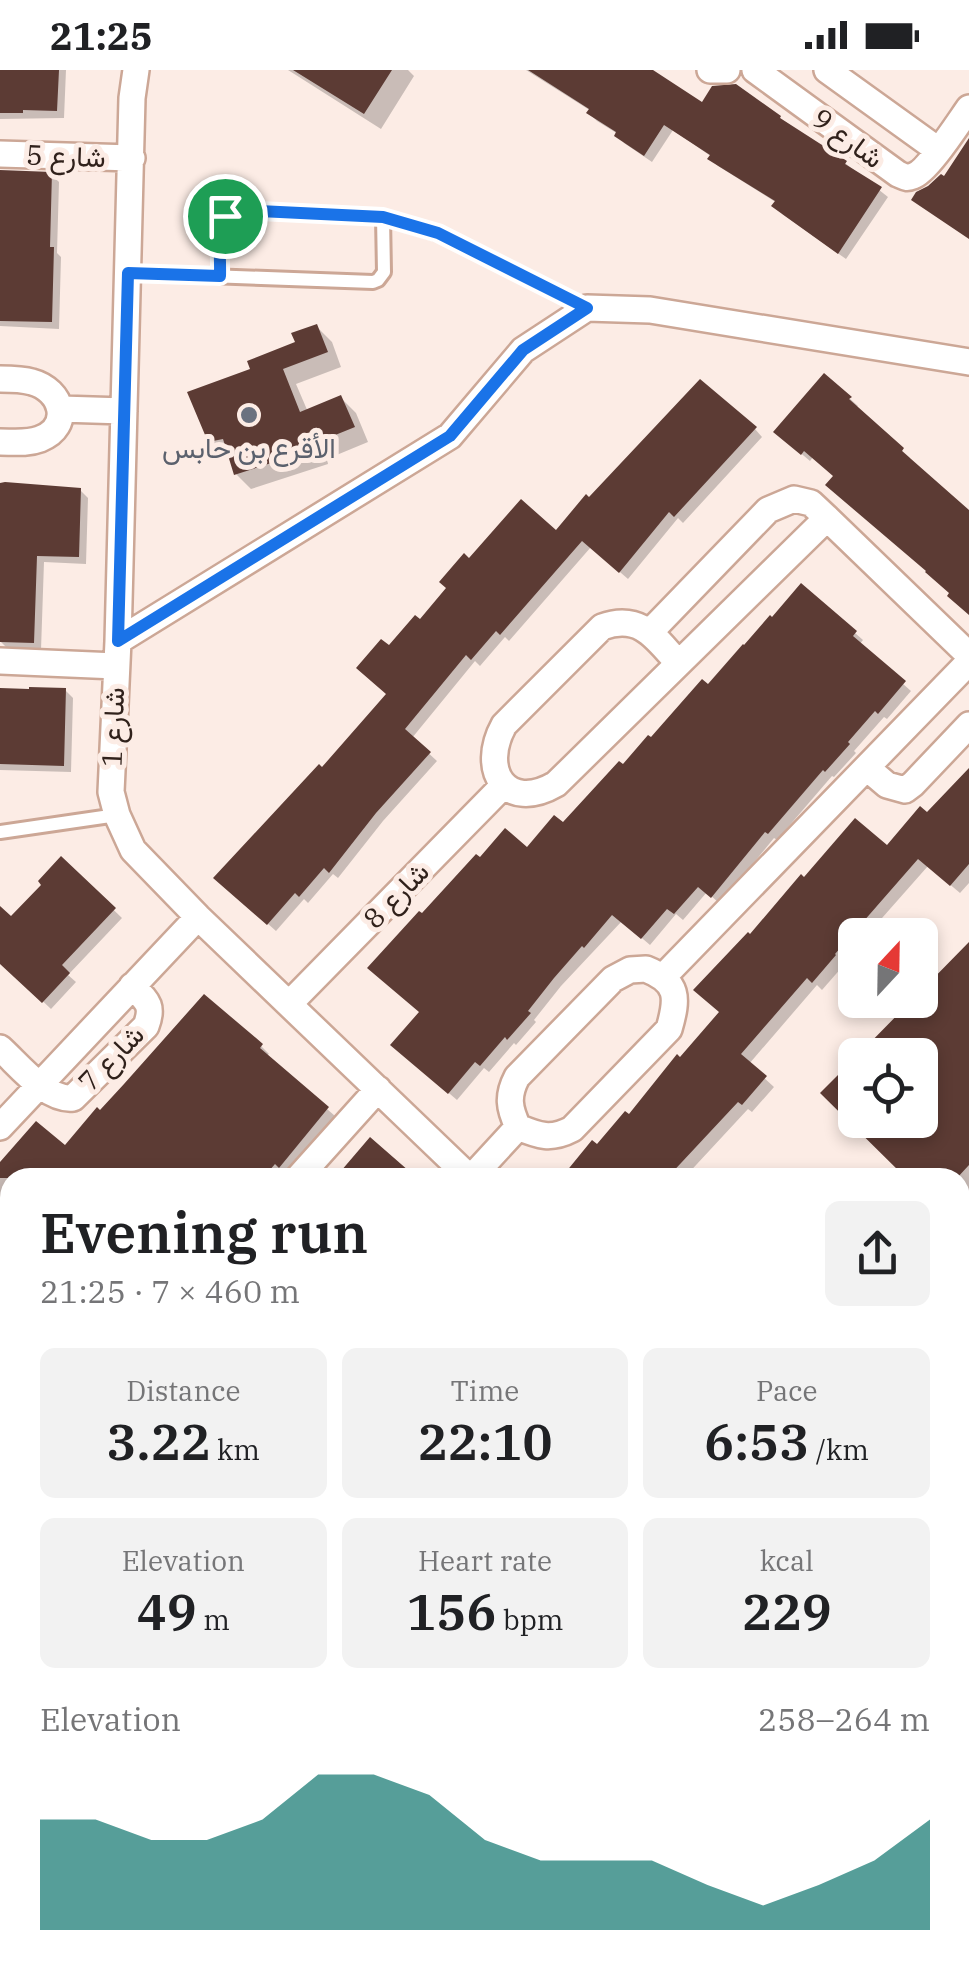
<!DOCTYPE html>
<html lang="en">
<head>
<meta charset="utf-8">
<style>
	body { margin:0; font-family:"IBM Plex Serif",Vazirmatn,serif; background:#f2f2f2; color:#202124; height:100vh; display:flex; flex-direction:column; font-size:38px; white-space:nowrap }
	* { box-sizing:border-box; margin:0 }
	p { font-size:32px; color:#757577 }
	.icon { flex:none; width:55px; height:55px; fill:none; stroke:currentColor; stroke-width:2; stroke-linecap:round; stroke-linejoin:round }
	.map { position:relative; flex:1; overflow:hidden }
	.side { position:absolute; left:0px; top:1098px; width:970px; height:812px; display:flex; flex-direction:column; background:#fff; border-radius:30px 30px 0 0; box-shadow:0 5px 15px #0003 }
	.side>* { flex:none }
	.needle { width:65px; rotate:22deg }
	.controls { position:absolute; left:838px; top:848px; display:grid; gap:20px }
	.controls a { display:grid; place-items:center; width:100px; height:100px; border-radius:15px; background:#fff; box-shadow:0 5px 15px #0003; font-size:50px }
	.pin { position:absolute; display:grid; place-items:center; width:85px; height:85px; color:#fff; margin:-42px; border:5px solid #fff; border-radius:50%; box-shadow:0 2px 10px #0007 }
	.round { display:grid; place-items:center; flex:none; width:105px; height:105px; border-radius:15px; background:#f2f2f2 }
	.summary { display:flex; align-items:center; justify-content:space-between; height:170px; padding:0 40px }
	h1 { font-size:55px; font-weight:600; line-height:75px }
	.stats { display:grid; grid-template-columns:repeat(3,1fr); gap:15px; height:170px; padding:10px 40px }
	.stats div { display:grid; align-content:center; border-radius:15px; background:#f2f2f2; text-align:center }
	.stats b { font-size:50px; font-weight:600 }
	.stats small { font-size:28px; font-weight:400 }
	.stats p { font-size:28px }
	.chart { height:280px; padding:20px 40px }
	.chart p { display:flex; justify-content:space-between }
	.chart svg { width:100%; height:180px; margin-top:10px; fill:#0f766e; opacity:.7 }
	.status { display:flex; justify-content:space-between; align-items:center; height:70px; padding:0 50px; background:#fff; direction:ltr }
	.status svg { height:28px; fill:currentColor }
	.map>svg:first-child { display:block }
	.shadow { fill:#0003 }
	.building { fill:#5c3b34 }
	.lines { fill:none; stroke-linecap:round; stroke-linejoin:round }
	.service-casing { stroke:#cca796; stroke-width:18 }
	.minor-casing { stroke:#cca796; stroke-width:30 }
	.tertiary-casing { stroke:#cca796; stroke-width:38 }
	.service { stroke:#fff; stroke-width:12 }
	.minor { stroke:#fff; stroke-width:25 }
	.tertiary { stroke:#fff; stroke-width:32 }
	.route-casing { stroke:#fff; stroke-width:20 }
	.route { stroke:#1a73e8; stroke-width:12 }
	.worship-dot { fill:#6b7280; stroke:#fcece5; stroke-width:4 }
	.labels { text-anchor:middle; stroke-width:10; stroke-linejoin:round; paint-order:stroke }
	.street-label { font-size:28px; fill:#30211b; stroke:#fcece5 }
	.worship-label { font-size:28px; fill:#5b616d; stroke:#fcece5 }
</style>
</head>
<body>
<div class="status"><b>21:25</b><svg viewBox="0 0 49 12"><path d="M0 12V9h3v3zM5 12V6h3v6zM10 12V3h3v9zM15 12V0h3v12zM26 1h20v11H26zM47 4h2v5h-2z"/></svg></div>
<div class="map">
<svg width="969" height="1908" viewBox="0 0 969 1908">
	<rect width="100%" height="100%" fill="#fcece5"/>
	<path class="shadow" d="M0,0H66L64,48L0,49Z
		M288,0H408L414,6L381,59Z
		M526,0H647L702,35L780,48L845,93L888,127L846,189L782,144L777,133L718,96L711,89L712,87L673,60L652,92L624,73L618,64L597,51L589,43L591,41Z
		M0,102L51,104L59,112L57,183L61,187L59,259L0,256Z
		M317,257L332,272L341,297L296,314L308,342L341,328L356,343L368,372L327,389L328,394L251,419L236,404L231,384L225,386L210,370L253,301L298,273Z
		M825,306L858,336L856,338L910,388L908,390L969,444V543L836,406L813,387L810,391L784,369Z
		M755,359L762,367L683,453L678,448L628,509L591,477L509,571L505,567L480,596L475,591L412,668L437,691L383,751L338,808L333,804L308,833L304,829L276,861L224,815L389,624V579L420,552L469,491L556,463Z
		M0,414L80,420L88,428L86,494L44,492L41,580L8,579L0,571Z
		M855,563L863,570L859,575L911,621L887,649L884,647L854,681L856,683L834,707L832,706L777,770L774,768L720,834L707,822L683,850L676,844L650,875L622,851L561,916L534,950L536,952L516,975L514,973L489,1002L484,998L457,1030L401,982L422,943V847L480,791L527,780L563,756L708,618Z
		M0,619L65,620L73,628L71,702L0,700Z
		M969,701V813L960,823L928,796L867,865H855V879L842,894L843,896L822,920L817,915L749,994L774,1017L752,1042L748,1039L684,1108H558L566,1098L570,1101L629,1047L722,942L751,867L804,810L887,778L928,746Z
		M62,790L122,848L68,905L76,912L51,939L0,891V839L11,850L45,815Z
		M969,875V1219L960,1210V1108H909L823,1023L855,991V1050H920V985H861L915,930H920V925Z
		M261,976L269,984L266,986L335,1046L288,1104L284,1100L277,1108H10V1335L0,1347V1096L65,1078L100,1043Z
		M969,1268V1325L960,1328V1271Z
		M10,1441V1535L0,1527V1444Z
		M10,1680V1794L0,1785V1691Z
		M129,1900H227L220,1908H137Z
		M335,1900H439L447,1908H343Z
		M749,1900H861L854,1908H743Z"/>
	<path class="building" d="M0,0H59L57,41L23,40V43H0Z
		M293,0H392L364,44Z
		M528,0H653L702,32L712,16L736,14L781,46L780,48L847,91L845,94L882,117L838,184L771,136L775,131L707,89L710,85L664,55L644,86L614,66L616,62L586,43L589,39Z
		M969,68V169L911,130L916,122L928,116L941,104L944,106Z
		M0,100L52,102L50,177H54L52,252L0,251Z
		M317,254L328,282L283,299L300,342L341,325L355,357L313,374L315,379L234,405L223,369L208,372L187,322L250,299L247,291L295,272L291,263Z
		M824,303L852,327L849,329L904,378L902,381L969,440V545L947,526L949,523L925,502L926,501L825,415L833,406L804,381L801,385L773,362Z
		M700,309L757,357L674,447L669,442L619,503L582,471L500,565L496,561L471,590L466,585L405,659L431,682L376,743L329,803L324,798L299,827L295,823L267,855L213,808L319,694L322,697L386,624L356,598L381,569L389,575L415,545L420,549L446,518L439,512L464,483L469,488L521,429L556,460L586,424L589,427Z
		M5,412L81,418L79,487L37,486L34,573L0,572V413Z
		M801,513L857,561L853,566L906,611L878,644L875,641L848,672L850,674L825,702L823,700L768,764L765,762L711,828L698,817L674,844L667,839L641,869L612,845L584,878L582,876L554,908L528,941L531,943L507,970L505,967L480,996L475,992L448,1024L390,975L419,942L367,898L419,841L422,843L476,784L480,787L505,758L527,777L554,745L563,752L619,691L623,694L648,665L651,667L702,609L708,614L743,574L744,575L770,545L772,547Z
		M29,617L66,618L64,696L0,694V618L29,619Z
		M969,698V794L950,816L918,789L835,884L836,885L812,913L807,908L741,984L767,1006L742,1035L738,1032L667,1108H561L592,1070L597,1074L625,1041L629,1044L677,984L680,987L719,942L693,920L748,862L750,864L801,804L804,807L855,748L887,775L920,736L927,742Z
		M61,786L116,838L62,895L70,903L42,933L0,894V836L11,846L41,815L38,811Z
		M969,872V1095L957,1108H906L820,1023L855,988V1050H920V985H858L912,930H920V922Z
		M204,924L263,974L260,978L329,1037L279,1098L275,1094L263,1108H0V1092L36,1051L65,1075L97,1037L100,1040L124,1014Z
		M370,1067L417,1108H335Z"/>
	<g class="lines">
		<defs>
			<path id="service" d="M128,203L373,212L378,210L384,202L383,147
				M220,206C221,185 214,146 239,140L383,147L437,163L586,237
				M0,762L117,745
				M0,1849L10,1859
				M52,1900L60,1908
				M553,1900L556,1908
				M503,1908L511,1900"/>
			<path id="minor" d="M136,0L132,28L118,571L111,722L117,745L133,780L198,847L470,1108
				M710,0H727
				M755,0L898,104C905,107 906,109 913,106C927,102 959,52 969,38
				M827,0L938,80
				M0,84L132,88
				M0,309C10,309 22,309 32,312C62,320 73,356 40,369C27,374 13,372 0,372
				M61,339L124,341
				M650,562L768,440L794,429L811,433L827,448L969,585
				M118,571L450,366L523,280L587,238L650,240L969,292
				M0,591L116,596
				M678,593C656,568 640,543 602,557L504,655C479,700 506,743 556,714L827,448
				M867,698L887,715L905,720L913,714L969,655
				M646,899C679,912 678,928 669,959L572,1059C551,1070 539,1066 518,1057C509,1038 507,1026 517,1007L613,909L630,900Z
				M664,906L969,592
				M289,934L503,716
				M0,978C19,995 47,1031 73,1028L146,956C154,935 147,931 132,916
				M0,1057L198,847
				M298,1108L378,1019
				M471,1108L518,1057
				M0,1363L10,1352
				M0,1426L10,1415
				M960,1819L969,1810
				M911,1900L914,1908"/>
			<path id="tertiary" d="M960,1494H969
				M960,1662H969
				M619,1908L627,1900
				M671,1908L678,1900"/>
		</defs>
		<use href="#service" class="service-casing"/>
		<use href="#minor" class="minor-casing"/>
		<use href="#tertiary" class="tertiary-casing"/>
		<use href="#service" class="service"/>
		<use href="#minor" class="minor"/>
		<use href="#tertiary" class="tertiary"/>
	</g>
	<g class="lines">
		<defs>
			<path id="route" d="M239,140L383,147L438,163L587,238L523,280L450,366L118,571L128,203L220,206C221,185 214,146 239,140Z"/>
		</defs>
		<use href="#route" class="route-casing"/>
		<use href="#route" class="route"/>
	</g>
	<circle class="worship-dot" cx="249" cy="345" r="10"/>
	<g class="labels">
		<g class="street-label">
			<text transform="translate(848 68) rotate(36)" y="10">شارع 9</text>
			<text transform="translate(66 86) rotate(2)" y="10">شارع 5</text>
			<text transform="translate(113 657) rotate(-88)" y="10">شارع 1</text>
			<text transform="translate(396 825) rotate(-46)" y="10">شارع 8</text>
			<text transform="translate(111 988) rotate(-46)" y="10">شارع 7</text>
		</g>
		<g class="worship-label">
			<text x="249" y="388">الأقرع بن حابس</text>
		</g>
	</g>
</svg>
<div class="controls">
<a><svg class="needle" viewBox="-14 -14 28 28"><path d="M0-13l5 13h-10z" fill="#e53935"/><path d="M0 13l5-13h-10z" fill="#757577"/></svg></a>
<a><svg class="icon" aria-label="locate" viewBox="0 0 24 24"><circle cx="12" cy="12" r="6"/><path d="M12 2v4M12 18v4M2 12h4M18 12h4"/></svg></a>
</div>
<div class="pin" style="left:225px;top:146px;background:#1e9e55"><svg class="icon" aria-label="arrive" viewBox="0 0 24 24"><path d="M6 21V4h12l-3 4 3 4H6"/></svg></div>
<section class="side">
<div class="summary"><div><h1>Evening run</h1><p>21:25 · 7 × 460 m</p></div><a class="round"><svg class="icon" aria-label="share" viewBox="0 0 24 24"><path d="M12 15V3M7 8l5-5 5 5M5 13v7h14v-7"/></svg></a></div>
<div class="stats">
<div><p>Distance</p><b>3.22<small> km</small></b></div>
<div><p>Time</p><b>22:10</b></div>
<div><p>Pace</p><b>6:53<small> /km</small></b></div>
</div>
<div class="stats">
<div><p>Elevation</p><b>49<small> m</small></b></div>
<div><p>Heart rate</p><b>156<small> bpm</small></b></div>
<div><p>kcal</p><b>229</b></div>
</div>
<div class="chart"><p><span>Elevation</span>258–264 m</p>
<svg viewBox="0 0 160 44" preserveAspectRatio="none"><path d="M0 44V17L10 17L20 22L30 22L40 17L50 6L60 6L70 11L80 22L90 27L100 27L110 27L120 33L130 38L140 33L150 27L160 17V44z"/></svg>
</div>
</section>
</div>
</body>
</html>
